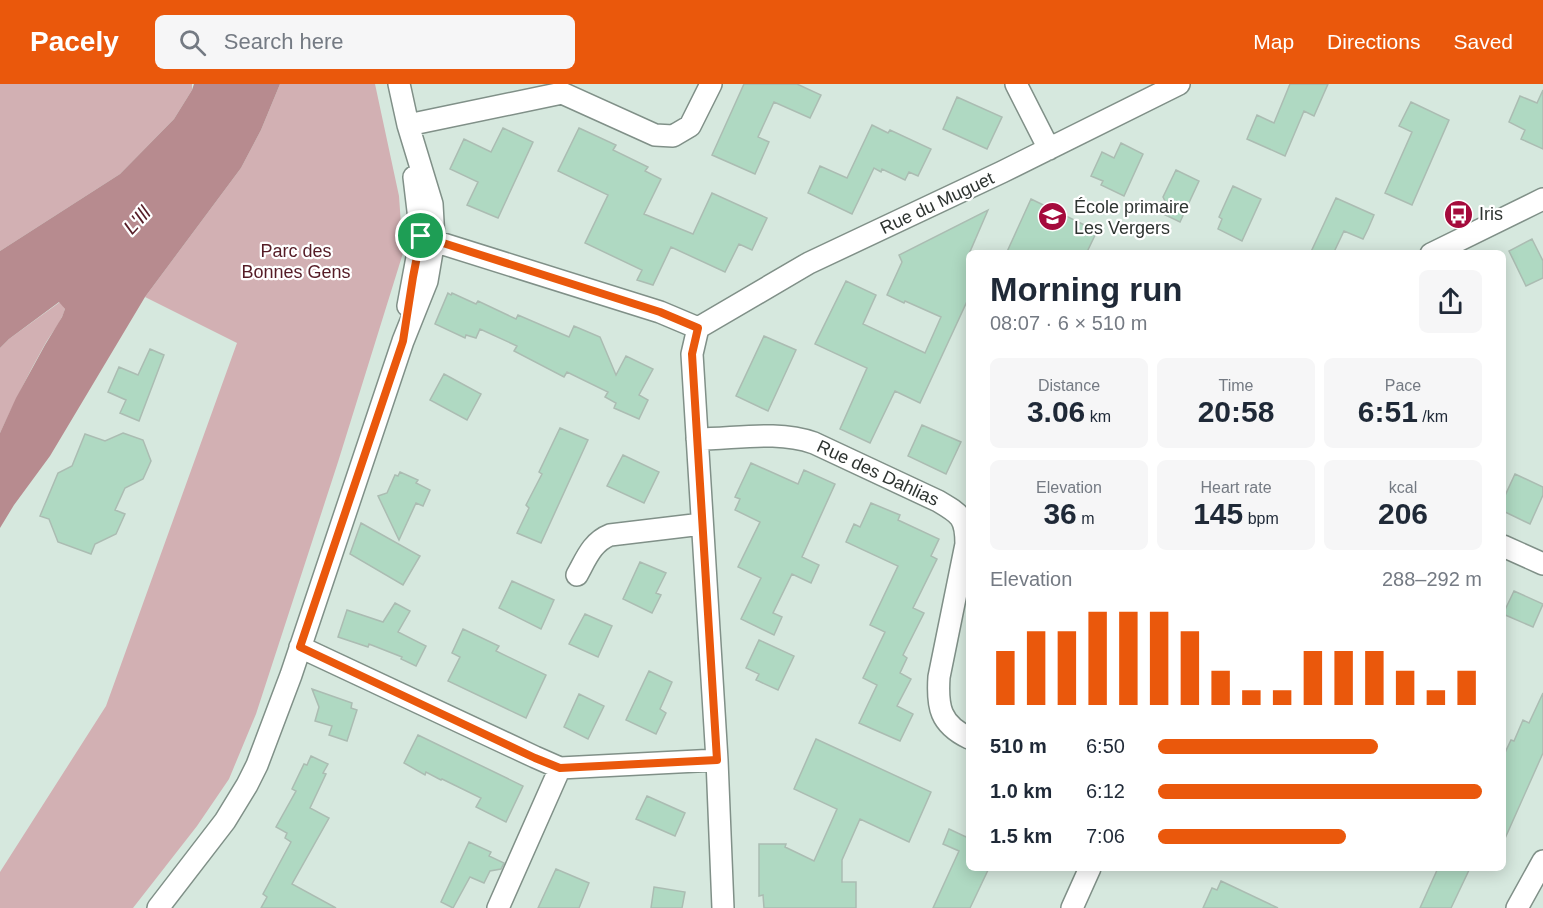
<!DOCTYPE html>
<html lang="en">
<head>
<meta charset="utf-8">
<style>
	body { margin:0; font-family:Helvetica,sans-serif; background:#f6f6f7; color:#1f2937; height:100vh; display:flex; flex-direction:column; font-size:22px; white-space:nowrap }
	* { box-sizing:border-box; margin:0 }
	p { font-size:20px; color:#747a83 }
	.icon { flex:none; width:33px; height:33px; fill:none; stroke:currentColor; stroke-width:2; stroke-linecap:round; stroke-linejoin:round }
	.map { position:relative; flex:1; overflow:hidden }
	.panel { position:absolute; left:966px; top:166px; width:540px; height:621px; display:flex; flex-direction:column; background:#fff; border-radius:9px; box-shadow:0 3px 15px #0003 }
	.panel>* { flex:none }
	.pin { position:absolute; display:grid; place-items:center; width:51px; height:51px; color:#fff; margin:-26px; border:3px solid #fff; border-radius:50%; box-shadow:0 2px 6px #0007 }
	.round { display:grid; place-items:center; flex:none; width:63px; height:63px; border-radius:9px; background:#f6f6f7 }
	.overview { display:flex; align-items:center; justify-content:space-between; height:102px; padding:0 24px }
	h1 { font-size:33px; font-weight:800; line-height:45px }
	.stats { display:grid; grid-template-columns:repeat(3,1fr); gap:9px; height:102px; padding:6px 24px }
	.stats div { display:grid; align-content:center; border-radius:9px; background:#f6f6f7; text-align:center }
	.stats b { font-size:30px; font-weight:800 }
	.stats small { font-size:16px; font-weight:400 }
	.stats p { font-size:16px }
	.chart { height:168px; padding:12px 24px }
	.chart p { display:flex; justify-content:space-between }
	.chart svg { width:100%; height:108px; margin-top:6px; stroke:#ea580c; stroke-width:6 }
	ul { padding:0 24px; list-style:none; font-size:20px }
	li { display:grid; grid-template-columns:96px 72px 1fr; align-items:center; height:45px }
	li i { height:15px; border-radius:8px; background:#ea580c }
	header { display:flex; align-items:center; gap:36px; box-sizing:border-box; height:84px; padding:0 30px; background:#ea580c; color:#fff }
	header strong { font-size:28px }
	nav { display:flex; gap:33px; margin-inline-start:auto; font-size:21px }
	.search { width:420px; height:54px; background:#f6f6f7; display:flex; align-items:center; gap:15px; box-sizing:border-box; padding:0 21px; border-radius:9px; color:#747a83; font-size:22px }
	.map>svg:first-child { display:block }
	.green { fill:#d2b0b3 }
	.water { fill:#b78b8f }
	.building { fill:#afd9c2; stroke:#abbcb2; stroke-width:1.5 }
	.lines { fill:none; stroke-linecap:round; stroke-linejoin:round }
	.street-casing { stroke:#809088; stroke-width:24 }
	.street { stroke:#fff; stroke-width:21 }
	.route-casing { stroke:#fff; stroke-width:12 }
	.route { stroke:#ea580c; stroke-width:8 }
	.labels { text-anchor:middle; stroke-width:4.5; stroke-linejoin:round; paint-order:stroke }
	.street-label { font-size:18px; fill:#2e3431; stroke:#fff }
	.poi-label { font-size:18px; fill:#2e3431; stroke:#fff; text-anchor:start }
	.park-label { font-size:18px; fill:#551c26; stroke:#fff }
	.water-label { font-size:20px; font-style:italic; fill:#541b25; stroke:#fff }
</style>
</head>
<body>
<header>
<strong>Pacely</strong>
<div class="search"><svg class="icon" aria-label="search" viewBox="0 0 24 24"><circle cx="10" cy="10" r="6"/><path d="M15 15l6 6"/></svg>Search here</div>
<nav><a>Map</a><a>Directions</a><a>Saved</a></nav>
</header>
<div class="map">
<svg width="1543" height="824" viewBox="0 0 1543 824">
	<rect width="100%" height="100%" fill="#d6e8de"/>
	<path class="green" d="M0,0H192V6L174,35L120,90L0,167Z
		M280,0H375L399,112L403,169L338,378L256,630L229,695L197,742L133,824H0V788L106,622L237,259L145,213L241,84L261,46Z
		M60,218L65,225C61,239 51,249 44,262C28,290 14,319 0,349V264L9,255Z"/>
	<path class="water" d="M194,0H280L261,46L241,84L145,213L50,372L14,421L0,444V349L16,314L45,261L62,233L65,225L59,218L9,255L0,264V167L120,90L174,35L192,6Z"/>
	<path class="building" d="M744,0H797L821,11L810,34L774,18L758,53L769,58L755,90L712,71Z
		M1290,0H1328L1314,32L1304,27L1285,72L1247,55L1257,31L1274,39Z
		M1543,6V65L1521,55L1525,46L1509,38L1520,12L1537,19Z
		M957,13L1002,33L987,65L943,45Z
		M1411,18L1449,36L1412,121L1385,109L1412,48L1399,42Z
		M872,41L888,49L890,46L931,65L918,92L909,88L905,96L882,85L881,88L874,84L852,130L808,109L820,82L847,94Z
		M503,44L533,58L498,134L467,121L478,98L450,85L464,55L491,68Z
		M579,44L616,61L613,66L648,83L645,87L661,95L644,130L693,150L712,109L767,134L752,166L739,160L725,188L671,163L653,201L637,196L642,186L585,159L608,111L558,87Z
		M1121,59L1143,70L1124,112L1101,101L1103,97L1091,92L1102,68L1114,74Z
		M1176,86L1199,97L1180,138L1161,129L1166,119L1163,113Z
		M1233,102L1261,115L1242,157L1218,145L1222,135L1219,133Z
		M1336,114L1374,131L1368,145L1363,155L1344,147L1333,170H1310Z
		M1031,115L1097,147L1086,170H1006Z
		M988,126L969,170V213L920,319L895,307L870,359L840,345L867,284L815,260L846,197L876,211L863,240L925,269L941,233L905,217L904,219L887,211L902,178L899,171Z
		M1532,155L1543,177V194L1526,202L1509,167Z
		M448,209L451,211L452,209L476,220L478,217L516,235L518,231L569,253L574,242L600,253L616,291L626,272L653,285L639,311L648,316L639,335L614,324L616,319L605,313L608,308L567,288L564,293L514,267L517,262L480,245L476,254L466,251L465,254L435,240Z
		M764,252L796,266L768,327L736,312Z
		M150,265L164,271L139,337L120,329L126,316L108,308L119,283L138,291Z
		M444,290L481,310L467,336L430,316Z
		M922,341L961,358L946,390L908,372Z
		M560,344L588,356L541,459L517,449L529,424L526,421L542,390L539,388Z
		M123,349L143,356L151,377L143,395L125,404L115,426L125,430L116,450L95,460L91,470L58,458L49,435L40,432L58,389L72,382L85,350L105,357Z
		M623,371L659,388L644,419L607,402Z
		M751,379L798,400L804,386L835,400L802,473L819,481L811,499L792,490L773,529L782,533L774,551L741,535L761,494L738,483L760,438L735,426L740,415L735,413Z
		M400,388L418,396L416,399L430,406L423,422L416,419L399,456L378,412L387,409L395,391L398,392Z
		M1515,390L1543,403V411L1530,440L1503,427V416Z
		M871,419L900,431L898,436L939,455L931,472L937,475L913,524L924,529L903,571L907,574L900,589L911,595L897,622L913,630L900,657L859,639L877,601L863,594L885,548L870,541L898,482L846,458L854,440L860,443Z
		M361,439L420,472L403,501L350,470Z
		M640,478L666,489L656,509L661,511L652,529L623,515Z
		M512,497L554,516L541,545L499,524Z
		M1514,507L1543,520L1533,543L1503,530Z
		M395,519L410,527L398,548L426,562L416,582L401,575L402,573L369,560L368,563L338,553L347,526L383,538Z
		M585,530L612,542L598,573L569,560Z
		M463,545L499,562L496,567L546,591L526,634L448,597L460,573L452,569Z
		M759,556L794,572L778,606L756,596L759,590L746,584Z
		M649,587L672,598L660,625L666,629L656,650L626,636Z
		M312,605L352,619L351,624L357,626L347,657L329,651L332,642L315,637L319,623Z
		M1543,609V669L1503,759V673L1511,656L1514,657L1523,636L1529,639Z
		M579,610L604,622L588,655L564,643Z
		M418,651L523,702L506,738L476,723L481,714L442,695L441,696L426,688L425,691L404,679Z
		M816,655L931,708L909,758L860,735L842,776V798H856V824H764L763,811L759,812V760H786L785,763L814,777L837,725L794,705Z
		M311,672L328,680L323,689L326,690L310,724L329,734L292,800L336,824H261L267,813L263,810L291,758L285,754L287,749L276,743L296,707L292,705L304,680L307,681Z
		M647,712L685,729L675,752L636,735Z
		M949,745L966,753L969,746V784H989L970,824H933L959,767L943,760Z
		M469,758L491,768L489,772L504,779L501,785L490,787L484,799L470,793L453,824L441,818Z
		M1438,784H1470L1451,824H1420Z
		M556,785L589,799L579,824H538Z
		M1221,797L1278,824H1203L1212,804L1217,806Z
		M654,803L685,808L682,824H651Z"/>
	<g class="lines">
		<defs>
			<path id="street" d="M1016,0L1049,65
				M408,41L562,9L655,51L673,52L690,42L711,0
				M421,153L660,228L698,244
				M1431,170L1543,115
				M408,222L421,152L414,93
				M698,244L692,270L717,676L723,824
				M698,244L809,179L1002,88L1179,0
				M697,355C735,355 777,346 814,359L938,417C960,430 966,433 966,460L939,593C937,623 940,640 969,654
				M1503,462L1543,480
				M577,491C586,475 592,458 610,451L702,440
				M300,563L535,673L560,684L717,676
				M158,824L225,737L247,701L257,681L291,591L403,257L427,197L434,156L432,120L408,41L399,0
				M498,824L560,684
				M1072,824L1090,784
				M1517,824L1543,777"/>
		</defs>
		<use href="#street" class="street-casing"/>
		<use href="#street" class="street"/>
	</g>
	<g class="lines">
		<defs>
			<path id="route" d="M421,152L660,228L698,244L692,270L717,676L560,684L535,674L300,563L403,257L413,193Z"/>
		</defs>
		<use href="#route" class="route-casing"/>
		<use href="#route" class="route"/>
	</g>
	<defs>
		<symbol id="bus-disc" viewBox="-11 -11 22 22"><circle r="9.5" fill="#a50b3c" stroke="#fff"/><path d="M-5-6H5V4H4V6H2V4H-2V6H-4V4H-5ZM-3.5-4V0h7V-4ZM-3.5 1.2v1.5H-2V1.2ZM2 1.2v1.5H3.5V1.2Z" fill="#fff"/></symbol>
		<symbol id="school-disc" viewBox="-11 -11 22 22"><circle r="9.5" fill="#a50b3c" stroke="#fff"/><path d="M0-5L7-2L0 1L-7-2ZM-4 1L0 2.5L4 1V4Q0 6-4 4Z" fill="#fff"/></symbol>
	</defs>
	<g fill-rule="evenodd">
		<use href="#bus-disc" x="1442" y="114" width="33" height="33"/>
		<use href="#school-disc" x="1036" y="116" width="33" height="33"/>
	</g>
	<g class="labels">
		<g class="street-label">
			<text transform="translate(937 119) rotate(-25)" y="6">Rue du Muguet</text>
			<text transform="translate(878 389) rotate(25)" y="6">Rue des Dahlias</text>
		</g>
		<g class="poi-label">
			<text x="1074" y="129">École primaire<tspan x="1074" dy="21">Les Vergers</tspan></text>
			<text x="1479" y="136">Iris</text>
		</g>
		<g class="park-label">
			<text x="296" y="173">Parc des<tspan x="296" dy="21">Bonnes Gens</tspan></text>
		</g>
		<g class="water-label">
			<text transform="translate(137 136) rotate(-47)" y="7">L'Ill</text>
		</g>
	</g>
</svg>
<div class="pin" style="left:421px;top:152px;background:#1e9e55"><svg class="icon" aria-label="arrive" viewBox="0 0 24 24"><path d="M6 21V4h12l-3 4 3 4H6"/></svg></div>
<section class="panel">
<div class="overview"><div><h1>Morning run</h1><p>08:07 · 6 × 510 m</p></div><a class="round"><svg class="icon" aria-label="share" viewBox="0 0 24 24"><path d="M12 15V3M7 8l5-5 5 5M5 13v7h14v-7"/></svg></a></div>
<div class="stats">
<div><p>Distance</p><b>3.06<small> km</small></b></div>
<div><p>Time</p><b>20:58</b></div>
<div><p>Pace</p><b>6:51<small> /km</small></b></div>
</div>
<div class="stats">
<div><p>Elevation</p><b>36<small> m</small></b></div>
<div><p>Heart rate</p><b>145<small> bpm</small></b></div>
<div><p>kcal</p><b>206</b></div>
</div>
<div class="chart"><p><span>Elevation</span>288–292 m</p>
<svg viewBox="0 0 160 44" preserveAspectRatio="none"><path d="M5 44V22M15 44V14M25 44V14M35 44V6M45 44V6M55 44V6M65 44V14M75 44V30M85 44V38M95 44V38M105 44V22M115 44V22M125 44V22M135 44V30M145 44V38M155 44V30"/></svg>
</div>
<ul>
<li><b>510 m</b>6:50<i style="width:68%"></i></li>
<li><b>1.0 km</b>6:12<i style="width:100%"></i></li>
<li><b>1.5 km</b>7:06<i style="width:58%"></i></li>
</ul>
</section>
</div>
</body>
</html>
